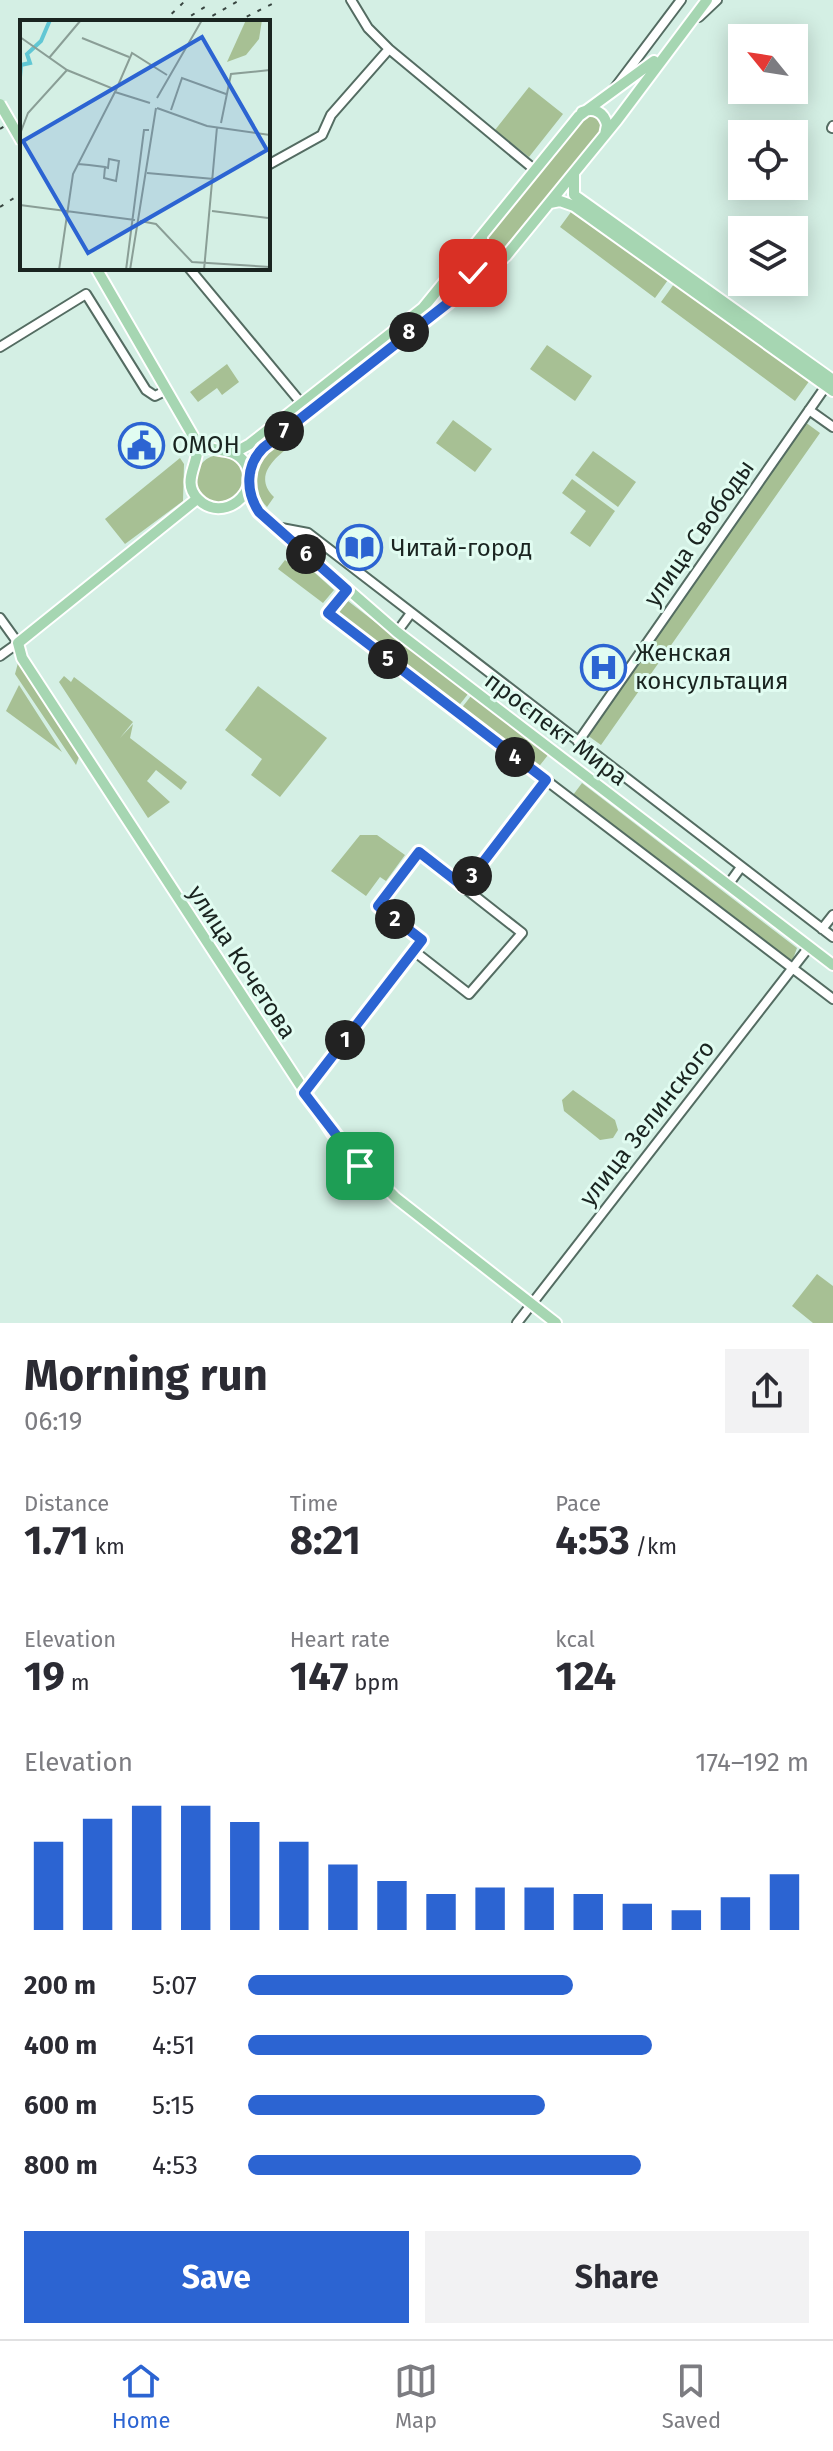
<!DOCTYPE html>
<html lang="en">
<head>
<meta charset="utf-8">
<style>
	body { margin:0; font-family:"Fira Sans",sans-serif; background:#f2f2f3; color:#2b2b33; height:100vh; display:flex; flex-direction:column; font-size:30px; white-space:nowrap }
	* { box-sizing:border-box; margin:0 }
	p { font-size:26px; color:#7c7c81 }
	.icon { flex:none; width:44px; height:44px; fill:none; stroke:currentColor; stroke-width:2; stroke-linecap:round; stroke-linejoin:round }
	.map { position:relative; height:1323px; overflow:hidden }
	.drawer { display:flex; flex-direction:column; background:#fff; flex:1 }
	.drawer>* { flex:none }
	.needle { width:52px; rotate:300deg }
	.controls { position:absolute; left:728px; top:24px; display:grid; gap:16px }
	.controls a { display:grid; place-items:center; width:80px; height:80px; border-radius:0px; background:#fff; box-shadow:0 4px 20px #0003; font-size:40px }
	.pin { position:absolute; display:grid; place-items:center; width:68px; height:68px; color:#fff; margin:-34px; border-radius:16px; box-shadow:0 4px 12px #0006 }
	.km { position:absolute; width:40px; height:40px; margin:-20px; border-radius:50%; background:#222; color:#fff; font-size:22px; line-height:40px; text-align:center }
	.round { display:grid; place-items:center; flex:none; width:84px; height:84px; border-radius:0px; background:#f2f2f3 }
	.headline { display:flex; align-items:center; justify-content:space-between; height:136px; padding:0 24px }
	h1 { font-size:44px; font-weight:700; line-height:60px }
	.stats { display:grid; grid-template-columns:repeat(3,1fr); gap:12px; height:136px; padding:8px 24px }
	.stats div { display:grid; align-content:center }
	.stats b { font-size:40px; font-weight:700 }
	.stats small { font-size:22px; font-weight:400 }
	.stats p { font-size:22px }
	.chart { height:224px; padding:16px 24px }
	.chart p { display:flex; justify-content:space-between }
	.chart svg { width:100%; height:144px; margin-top:8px; stroke:#2c64d2; stroke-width:6 }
	.cta { display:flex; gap:16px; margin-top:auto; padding:16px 24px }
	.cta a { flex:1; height:92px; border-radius:0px; background:#2c64d2; color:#fff; font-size:32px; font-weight:700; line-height:92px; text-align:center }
	.cta a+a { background:#f2f2f3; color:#2b2b33 }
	ul { padding:0 24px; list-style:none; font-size:26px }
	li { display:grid; grid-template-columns:128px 96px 1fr; align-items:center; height:60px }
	li i { height:20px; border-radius:10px; background:#2c64d2 }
	.dock { display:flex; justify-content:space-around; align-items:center; height:112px; border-top:2px solid #e1e1e2; background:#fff; font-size:22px; color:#7c7c81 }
	.dock a { display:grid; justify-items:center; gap:4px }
	.dock .selected { color:#2c64d2 }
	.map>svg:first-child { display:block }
	.green { fill:#a7c094 }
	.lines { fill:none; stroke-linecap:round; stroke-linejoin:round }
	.minor-casing { stroke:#546c62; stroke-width:12 }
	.major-casing { stroke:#fff; stroke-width:14 }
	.minor { stroke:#fff; stroke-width:8 }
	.major { stroke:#a6d6b2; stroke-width:10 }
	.rail { stroke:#384540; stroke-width:2; stroke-dasharray:4 8; stroke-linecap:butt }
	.major-bridge-casing { stroke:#fff; stroke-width:14; stroke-linecap:butt }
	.major-bridge { stroke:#a6d6b2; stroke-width:10 }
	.route-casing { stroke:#fff; stroke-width:16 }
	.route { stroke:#2c64d2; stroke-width:10 }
	.labels { text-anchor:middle; stroke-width:6; stroke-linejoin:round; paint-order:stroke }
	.poi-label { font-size:24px; fill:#1a2420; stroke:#e1fcf1; text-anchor:start }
	.street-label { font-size:24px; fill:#1a2420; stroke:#e1fcf1 }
	.inset-river { fill:none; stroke:#61c7d4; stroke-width:4 }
	.inset-road { fill:none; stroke:#8a9e96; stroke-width:2 }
	.view { fill:#2c64d2; fill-opacity:0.15; stroke:#2c64d2; stroke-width:4 }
	.inset-edge { fill:none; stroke:#1a2420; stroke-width:4 }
</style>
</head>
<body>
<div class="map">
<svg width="833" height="1323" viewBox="0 0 833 1323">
	<rect width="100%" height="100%" fill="#d4efe4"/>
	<path class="green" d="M529,87L563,114L529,157L495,130Z
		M590,115L598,117L603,125L600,134L505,251L489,253L485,245L487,237L582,119Z
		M571,212L668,280L655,298L560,227Z
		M674,284L810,380L795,401L661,302Z
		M547,345L592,376L575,401L530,369Z
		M227,364L239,382L222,395L217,388L198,402L190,392Z
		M453,420L492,449L475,472L436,443Z
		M805,422L820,433L601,745L587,735Z
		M289,433L296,441C278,456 251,474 274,497L267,507C241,478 265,451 289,433Z
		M593,451L636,482L618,507L575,475Z
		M196 479a24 24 0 1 1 48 0a24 24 0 1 1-48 0Z
		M180,458L184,464L183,501L125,544L105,519Z
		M572,479L615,511L590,547L570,533L586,511L562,493Z
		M285,560L300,572L306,565L334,590L323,603L278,569Z
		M348,601L468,694L457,708L338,614Z
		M18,663L79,757L76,765L15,674Z
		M64,676L71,682L74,677L133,722L120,738L133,724L130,738L187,782L181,790L156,770L147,781L170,802L148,818L59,682Z
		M19,685L62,752L6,711Z
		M258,686L327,738L280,797L251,775L262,759L225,730Z
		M471,696L548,755L537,769L460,710Z
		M582,783L797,948L793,959L789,960L573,795Z
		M360,835H377L405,855L386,881L380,877L366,896L331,871Z
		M573,1090L615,1120L618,1130L613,1138L600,1140L564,1111L562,1100Z
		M817,1274L833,1286V1323H813L792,1306Z"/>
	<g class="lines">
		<defs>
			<path id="minor" d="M351,0L368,28L389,49L535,170
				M699,17L717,0
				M614,89L681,0
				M832,128L833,126
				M268,165L322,135L331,115L389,49
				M189,268L302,404
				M0,347L86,294L146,390L155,396L167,390
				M809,410L833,427
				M276,527L308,533L833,937
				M347,590L328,613L332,617L833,999
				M0,618L18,643L0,656
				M397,632L411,613
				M578,742L826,386
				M728,885L741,867
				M464,887L546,780
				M822,929L833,915
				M304,1093L414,951L422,940L378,906L419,852L522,933L469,994L414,951
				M517,1323L809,947"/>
			<path id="major" d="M582,112C594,107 604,112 607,125L605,135
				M574,175V195L833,380
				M550,203L560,201L574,206L833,391
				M482,238L480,246L486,256L504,258
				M96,268L196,441C203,461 179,480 198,499C222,524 263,493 245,463C233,444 210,455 196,441
				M455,270L464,267L471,270L474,278L471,285
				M224,450L241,449L250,444L423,308L579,116L654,61
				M249,477L254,459L263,448L506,256L617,120L707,0
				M249,481L251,498L259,512L397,632L833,965
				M197,499L18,643L22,658L333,1135L396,1198L556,1323"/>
		</defs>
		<use href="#minor" class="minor-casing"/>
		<use href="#major" class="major-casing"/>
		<use href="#minor" class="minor"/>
		<use href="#major" class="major"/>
		<path class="rail" d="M163,22L186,0
			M181,22L208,5
			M202,22L240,0
			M236,22L278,1
			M0,129L22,115
			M0,207L14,198"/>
		<defs>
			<path id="major-bridge" d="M0,104L22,142"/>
		</defs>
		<use href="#major-bridge" class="major-bridge-casing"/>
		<use href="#major-bridge" class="major-bridge"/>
	</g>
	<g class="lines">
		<defs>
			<path id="route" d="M360,1166L304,1093L422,940L378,906L419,852L464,887L546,780L328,613L347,590L259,512C245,491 246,465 263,448L471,285L473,273"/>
		</defs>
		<use href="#route" class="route-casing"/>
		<use href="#route" class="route"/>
	</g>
	<defs>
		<symbol id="civic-ring" viewBox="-11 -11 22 22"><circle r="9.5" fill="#e1fcf1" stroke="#2c64d2" stroke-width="1.5"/><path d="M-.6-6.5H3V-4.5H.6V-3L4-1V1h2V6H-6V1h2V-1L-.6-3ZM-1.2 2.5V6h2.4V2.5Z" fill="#2c64d2"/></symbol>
		<symbol id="library-ring" viewBox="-11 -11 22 22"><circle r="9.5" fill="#e1fcf1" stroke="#2c64d2" stroke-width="1.5"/><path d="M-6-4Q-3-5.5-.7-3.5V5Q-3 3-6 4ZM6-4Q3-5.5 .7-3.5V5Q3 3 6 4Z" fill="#2c64d2"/></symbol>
		<symbol id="hospital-ring" viewBox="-11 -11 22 22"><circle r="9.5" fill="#e1fcf1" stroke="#2c64d2" stroke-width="1.5"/><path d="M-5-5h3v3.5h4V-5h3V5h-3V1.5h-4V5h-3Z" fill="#2c64d2"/></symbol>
	</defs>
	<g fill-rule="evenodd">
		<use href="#civic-ring" x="116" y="420" width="51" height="51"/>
		<use href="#library-ring" x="334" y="522" width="51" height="51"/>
		<use href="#hospital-ring" x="578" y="642" width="51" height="51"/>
	</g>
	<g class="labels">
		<g class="poi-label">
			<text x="172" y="453">ОМОН</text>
			<text x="391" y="556">Читай-город</text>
			<text x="635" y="661">Женская<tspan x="635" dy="28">консультация</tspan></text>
		</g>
		<g class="street-label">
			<text transform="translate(699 533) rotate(-55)" y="8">улица Свободы</text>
			<text transform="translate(556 729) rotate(37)" y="8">проспект Мира</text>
			<text transform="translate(242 962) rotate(57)" y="8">улица Кочетова</text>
			<text transform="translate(647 1123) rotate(-52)" y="8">улица Зелинского</text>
		</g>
	</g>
	<g transform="translate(20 20)">
		<rect width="250" height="250" fill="#d4efe4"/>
		<path d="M226,0H242L239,19L226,35L207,42Z" fill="#a7c094"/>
		<path class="inset-river" d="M0,57L1,45L10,43L7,34L21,21L30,0"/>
		<path class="inset-road" d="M0,17L47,50L96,70L112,33L147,55M62,18L109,37M29,38L61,0M137,78L182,0M137,88L187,106L250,115M151,90L162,58L206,74M201,103L211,54L250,50M0,114L8,93L47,50M58,144L69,145L85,147L88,148L89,139L99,141L96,161L84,158L85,147M127,153L194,159M0,185L115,200M192,191L248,198M120,201L136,204L172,242L250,247M39,250L53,154L95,72L130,83M106,250L124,110H129M110,250L136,88M184,250L197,107"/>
		<path class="view" d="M182,17L247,130L68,233L3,121Z"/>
		<rect width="250" height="250" class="inset-edge"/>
	</g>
</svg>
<div class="controls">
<a><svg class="needle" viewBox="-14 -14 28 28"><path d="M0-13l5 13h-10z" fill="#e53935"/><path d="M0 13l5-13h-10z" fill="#7c7c81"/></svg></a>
<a><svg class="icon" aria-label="locate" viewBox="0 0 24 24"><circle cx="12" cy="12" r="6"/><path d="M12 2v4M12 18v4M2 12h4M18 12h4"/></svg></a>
<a><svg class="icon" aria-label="layers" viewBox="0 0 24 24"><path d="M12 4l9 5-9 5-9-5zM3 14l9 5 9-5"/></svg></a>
</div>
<div class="pin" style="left:360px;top:1166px;background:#1e9e55"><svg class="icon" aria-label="arrive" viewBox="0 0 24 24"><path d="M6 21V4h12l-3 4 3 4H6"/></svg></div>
<div class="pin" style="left:473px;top:273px;background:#d93025"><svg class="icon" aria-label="check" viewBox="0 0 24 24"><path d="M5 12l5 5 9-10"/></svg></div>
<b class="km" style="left:345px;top:1040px">1</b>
<b class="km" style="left:395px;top:919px">2</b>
<b class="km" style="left:472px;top:876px">3</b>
<b class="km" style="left:515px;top:757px">4</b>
<b class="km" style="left:388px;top:659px">5</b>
<b class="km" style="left:306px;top:554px">6</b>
<b class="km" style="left:284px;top:431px">7</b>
<b class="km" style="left:409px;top:332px">8</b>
</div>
<section class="drawer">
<div class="headline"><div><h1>Morning run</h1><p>06:19</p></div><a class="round"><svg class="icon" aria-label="share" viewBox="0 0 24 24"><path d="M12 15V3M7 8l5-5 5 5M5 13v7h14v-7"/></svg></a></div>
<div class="stats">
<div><p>Distance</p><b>1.71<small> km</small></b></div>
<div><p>Time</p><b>8:21</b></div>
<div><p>Pace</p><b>4:53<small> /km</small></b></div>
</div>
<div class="stats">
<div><p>Elevation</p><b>19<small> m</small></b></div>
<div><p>Heart rate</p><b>147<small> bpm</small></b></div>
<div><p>kcal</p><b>124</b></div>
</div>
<div class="chart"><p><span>Elevation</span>174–192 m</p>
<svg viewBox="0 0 160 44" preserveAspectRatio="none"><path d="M5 44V17M15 44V10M25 44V6M35 44V6M45 44V11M55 44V17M65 44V24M75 44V29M85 44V33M95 44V31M105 44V31M115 44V33M125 44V36M135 44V38M145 44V34M155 44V27"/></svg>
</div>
<ul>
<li><b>200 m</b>5:07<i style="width:58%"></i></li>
<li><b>400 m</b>4:51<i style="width:72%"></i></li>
<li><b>600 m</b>5:15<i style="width:53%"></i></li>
<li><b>800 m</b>4:53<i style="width:70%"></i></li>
</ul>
<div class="cta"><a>Save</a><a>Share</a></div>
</section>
<nav class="dock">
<a class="selected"><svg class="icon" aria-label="home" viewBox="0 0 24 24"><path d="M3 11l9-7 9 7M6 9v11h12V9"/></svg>Home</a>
<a><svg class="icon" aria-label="map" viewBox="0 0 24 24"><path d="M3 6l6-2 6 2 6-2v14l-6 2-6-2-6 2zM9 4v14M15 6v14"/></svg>Map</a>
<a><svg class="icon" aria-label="saved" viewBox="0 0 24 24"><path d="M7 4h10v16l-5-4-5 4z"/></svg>Saved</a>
</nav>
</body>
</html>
